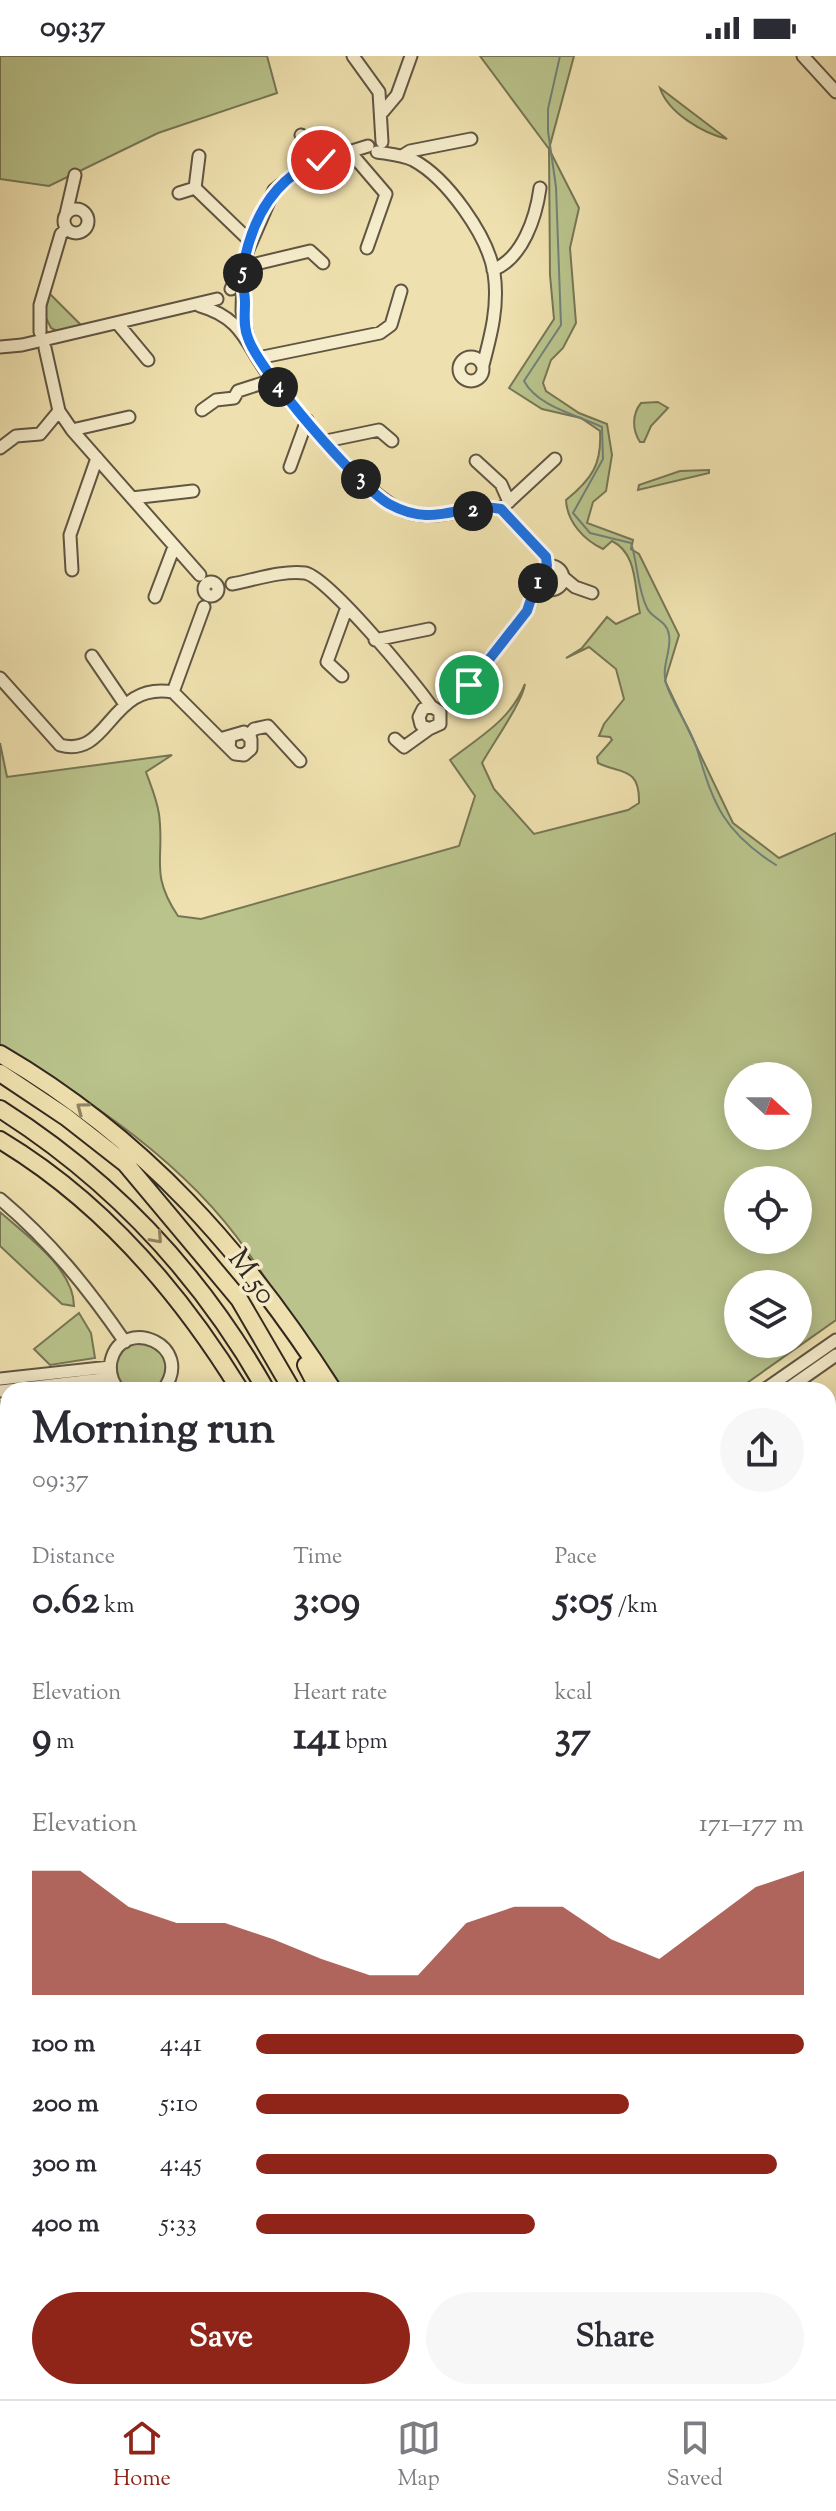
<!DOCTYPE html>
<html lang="en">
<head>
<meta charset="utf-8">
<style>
	body { margin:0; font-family:"Sorts Mill Goudy",serif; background:#f7f7f7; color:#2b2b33; height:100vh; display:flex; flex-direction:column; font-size:30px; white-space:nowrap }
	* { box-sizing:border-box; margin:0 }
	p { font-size:26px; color:#7c7c81 }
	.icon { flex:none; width:44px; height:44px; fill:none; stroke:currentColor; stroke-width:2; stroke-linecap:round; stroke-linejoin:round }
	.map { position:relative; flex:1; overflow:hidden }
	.drawer { position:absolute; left:0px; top:1326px; width:836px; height:1018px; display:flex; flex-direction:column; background:#fff; border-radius:24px 24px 0 0; box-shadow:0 4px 20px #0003 }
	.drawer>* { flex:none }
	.needle { width:52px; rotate:111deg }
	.controls { position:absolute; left:724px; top:1006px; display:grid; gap:16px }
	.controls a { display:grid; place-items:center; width:88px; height:88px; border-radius:50%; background:#fff; box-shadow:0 4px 20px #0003; font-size:40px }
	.pin { position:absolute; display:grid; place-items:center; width:68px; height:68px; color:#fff; margin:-34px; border:4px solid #fff; border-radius:50%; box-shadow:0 2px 8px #0007 }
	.km { position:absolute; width:40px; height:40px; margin:-20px; border-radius:50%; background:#222; color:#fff; font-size:22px; line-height:40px; text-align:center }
	.round { display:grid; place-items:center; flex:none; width:84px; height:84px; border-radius:42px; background:#f7f7f7 }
	.headline { display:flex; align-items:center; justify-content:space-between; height:136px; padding:0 32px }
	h1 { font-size:44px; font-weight:700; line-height:60px }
	.metrics { display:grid; grid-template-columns:repeat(3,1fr); gap:12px; height:136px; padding:8px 32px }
	.metrics div { display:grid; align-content:center }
	.metrics b { font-size:40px; font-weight:700 }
	.metrics small { font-size:22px; font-weight:400 }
	.metrics p { font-size:22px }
	.chart { height:224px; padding:16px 32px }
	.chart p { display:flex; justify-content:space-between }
	.chart svg { width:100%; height:144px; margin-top:8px; fill:#8f2418; opacity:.7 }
	.cta { display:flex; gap:16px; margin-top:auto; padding:16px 32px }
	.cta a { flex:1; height:92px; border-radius:48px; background:#8f2418; color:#fff; font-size:32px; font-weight:700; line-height:92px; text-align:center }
	.cta a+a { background:#f7f7f7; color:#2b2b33 }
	ul { padding:0 32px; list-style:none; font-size:26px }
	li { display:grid; grid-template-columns:128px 96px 1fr; align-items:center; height:60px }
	li i { height:20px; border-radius:10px; background:#8f2418 }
	.status { display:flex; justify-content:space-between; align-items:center; height:56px; padding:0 40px; background:#fff; direction:ltr }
	.status svg { height:22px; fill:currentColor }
	.dock { display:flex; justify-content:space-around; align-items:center; height:112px; border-top:2px solid #e1e1e2; background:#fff; font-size:22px; color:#7c7c81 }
	.dock a { display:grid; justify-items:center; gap:4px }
	.dock .active { color:#8f2418 }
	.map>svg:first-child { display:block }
	.green { fill:#b9c38b; stroke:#767655; stroke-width:2; fill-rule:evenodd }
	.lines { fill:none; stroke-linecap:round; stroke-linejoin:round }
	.stream { stroke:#728078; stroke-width:2 }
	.minor-casing { stroke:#615643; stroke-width:15 }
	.highway-casing { stroke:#32281f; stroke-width:20 }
	.minor { stroke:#f5eccb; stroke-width:11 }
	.highway { stroke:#efe1af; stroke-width:16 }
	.oneway { stroke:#908467 }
	.route-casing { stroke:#fff; stroke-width:16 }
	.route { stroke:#1a73e8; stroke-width:10 }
	.labels { text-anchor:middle; stroke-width:7; stroke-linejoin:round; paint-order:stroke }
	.street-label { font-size:30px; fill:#32281f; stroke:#f5eccb }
</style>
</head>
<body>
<div class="status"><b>09:37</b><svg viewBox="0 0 49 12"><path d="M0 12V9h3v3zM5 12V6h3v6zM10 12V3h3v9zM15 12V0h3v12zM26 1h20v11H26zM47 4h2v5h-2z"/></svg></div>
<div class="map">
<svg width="836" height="2343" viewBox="0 0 836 2343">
	<rect width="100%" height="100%" fill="#efe1af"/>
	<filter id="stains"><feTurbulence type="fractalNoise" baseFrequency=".0025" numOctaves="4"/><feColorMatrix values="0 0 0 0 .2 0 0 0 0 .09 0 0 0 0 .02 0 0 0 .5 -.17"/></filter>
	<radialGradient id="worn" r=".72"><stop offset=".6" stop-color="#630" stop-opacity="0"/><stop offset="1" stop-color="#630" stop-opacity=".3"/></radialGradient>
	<path class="green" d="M0,0H267L277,37L158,77L49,130L0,123Z
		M480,0H574L549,93L579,152L570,192L576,267L563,292L551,304L543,327L546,335L579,357L607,368L612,399L606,435L593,446L587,467L633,484L631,493L639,498L679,579L665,625L733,767L779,802L836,777V1264L737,1334H333C304,1288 278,1239 247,1195C186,1107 90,1044 0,990V687L7,721L172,699L146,716C151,730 157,744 159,758C165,803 149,817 178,860L201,863L459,790L475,740L450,704C479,681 510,665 525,628C522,647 493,687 482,707L494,733L534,778L628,754L639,747C640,710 620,718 598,707L597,701L612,684L610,681L599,680L604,668L624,643L616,613L589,591L566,602L582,592L607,561L616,568L640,557C634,531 638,498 612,485L603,493C584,484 567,466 566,444C592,423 602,408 600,375L581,362L542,353L509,332L554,263L550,219L549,93ZM738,1020H798V1080H738ZM738,1124H798V1184H738ZM738,1228H798V1288H738Z
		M660,32L727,83C703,77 668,57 660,32Z
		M50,238L81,269L57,275L51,272L44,258Z
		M658,346L668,352L651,370L644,386H640C632,374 632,358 641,347Z
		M709,414V417L638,434L639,429L680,415Z
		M0,1156C26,1179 74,1213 74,1250L62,1248L0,1190Z
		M79,1257L91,1277L95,1302L50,1309L34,1293Z
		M115 1311a26 26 0 1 1 52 0a26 26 0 1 1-52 0Z
		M8,1344V1479L0,1456V1345Z
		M8,1768V2336H621V2343H0V1769Z
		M836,1814V2122L828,2127V1819Z"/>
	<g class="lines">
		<path class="stream" d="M560,0L548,53V75L556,131L561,269L524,325C538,351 577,359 602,371L603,403L573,457L590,477L631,487C638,508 637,532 647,552C652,563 667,564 669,579C672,594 661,610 666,627C673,650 690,670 697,693C714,750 724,776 776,809"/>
		<defs>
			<path id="minor" d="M353,0L379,36L382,86
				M803,0L836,36
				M381,58L397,39L411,0
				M301,79L321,104
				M350,96L386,138L367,192
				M377,96C389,98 402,99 413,104C447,122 488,180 494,217C499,249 491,279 483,309
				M199,100L195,132L251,186
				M402,100L410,95L471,83
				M179,137L195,132
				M64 165a12 12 0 1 1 24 0a12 12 0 1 1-24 0Z
				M66,158L75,119
				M243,211L310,195L323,207
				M493,214C523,202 536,161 540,132
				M243,217L242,255L248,282
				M231,233L274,134L304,110L368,90
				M200,250C246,263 246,292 274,326C301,360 366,440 404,455C438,468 468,447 501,453L555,403
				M118,268L148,304
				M40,276V249L61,178L67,173
				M0,291L22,289L217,243
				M45,292L59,355L72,374L200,519
				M459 313a12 12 0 1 1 24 0a12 12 0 1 1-24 0Z
				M258,302L380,277L391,269L401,235
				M202,354L216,344L234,342L238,335L272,324
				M72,374L129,361
				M326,385L379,374L392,385
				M0,392L16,380L40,378L59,355
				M476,405L501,428L509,446
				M290,411L307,364
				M132,442L193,435
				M501,453L546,501L547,510
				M539 522a12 12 0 1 1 24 0a12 12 0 1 1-24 0Z
				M72,514L70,479L97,402
				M563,521L575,531L592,537
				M204 533a7 7 0 1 1 14 0a7 7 0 1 1-14 0Z
				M232,528C254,524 283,514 305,517C327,520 416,628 431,650L440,656V668L429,673L421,669L419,661L423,653L431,650
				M155,541L174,491
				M375,584L429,573
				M92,600L124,647
				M342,620L327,606L347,551
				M0,622L60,689C110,703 109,625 173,636L229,692
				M469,629L527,555L539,525
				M173,636L204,551
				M249,679L254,673L268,670L300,705
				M220,683L244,676L251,683V693L244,699L235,698L229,692L230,681
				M395,683L404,691L429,673
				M0,1143C50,1185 88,1232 125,1286
				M0,1323L110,1311
				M119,1334C111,1325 109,1316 111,1305C122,1258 197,1289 163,1334
				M764,1334L836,1284
				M786,1334L836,1299
				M0,1335L111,1322
				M0,1481L8,1501
				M0,1548L8,1532
				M828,1630L836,1625
				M828,1654L836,1667
				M0,1755H8
				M0,1764L8,1763
				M828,1802L836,1797
				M828,2157L835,2139
				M828,2197L836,2191
				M0,2204L8,2235
				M828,2214L836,2219
				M34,2336L35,2343
				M790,2336L794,2343"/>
			<path id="highway" d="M0,998C144,1082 244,1195 333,1334
				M0,1017L66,1061L126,1108L239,1243L292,1334
				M0,1053C112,1124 201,1219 266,1334
				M0,1084C100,1144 179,1235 240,1334
				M306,1309L319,1334
				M828,2252L836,2265
				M828,2278L836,2291
				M828,2321L836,2334
				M823,2336L828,2343"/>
		</defs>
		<use href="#minor" class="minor-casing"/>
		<use href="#highway" class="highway-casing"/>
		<use href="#minor" class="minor"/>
		<use href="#highway" class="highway"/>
	</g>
	<defs><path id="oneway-chevron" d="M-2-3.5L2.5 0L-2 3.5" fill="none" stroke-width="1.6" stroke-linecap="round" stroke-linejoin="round" transform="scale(2)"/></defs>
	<g class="oneway">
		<use href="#oneway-chevron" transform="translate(82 1052) rotate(-143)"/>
		<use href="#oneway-chevron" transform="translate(157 1182) rotate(48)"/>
	</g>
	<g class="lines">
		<defs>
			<path id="route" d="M321,104C274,121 252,163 243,211C241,224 245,235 245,247C245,259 243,270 248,282C259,315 359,431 389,448C437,474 458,445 501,453L546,501L547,510L540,516L527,555L469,629"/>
		</defs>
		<use href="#route" class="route-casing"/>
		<use href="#route" class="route"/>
	</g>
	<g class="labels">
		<g class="street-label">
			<text transform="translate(253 1220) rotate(54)" y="10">M 50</text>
		</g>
	</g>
	<rect width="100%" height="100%" filter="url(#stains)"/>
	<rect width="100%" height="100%" fill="url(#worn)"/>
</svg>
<div class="controls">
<a><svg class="needle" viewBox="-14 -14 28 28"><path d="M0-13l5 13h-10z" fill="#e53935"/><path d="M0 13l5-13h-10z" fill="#7c7c81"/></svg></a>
<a><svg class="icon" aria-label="locate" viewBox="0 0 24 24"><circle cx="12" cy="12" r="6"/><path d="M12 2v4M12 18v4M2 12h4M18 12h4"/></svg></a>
<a><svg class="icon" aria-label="layers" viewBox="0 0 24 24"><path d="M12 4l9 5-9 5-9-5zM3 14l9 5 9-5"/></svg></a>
</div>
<div class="pin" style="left:469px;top:629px;background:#1e9e55"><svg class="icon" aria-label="arrive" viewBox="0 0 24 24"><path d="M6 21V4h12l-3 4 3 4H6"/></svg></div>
<div class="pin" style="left:321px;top:104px;background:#d93025"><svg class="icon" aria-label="check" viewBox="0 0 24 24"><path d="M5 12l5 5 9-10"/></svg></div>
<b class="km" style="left:538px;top:527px">1</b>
<b class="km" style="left:473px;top:455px">2</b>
<b class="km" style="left:361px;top:423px">3</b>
<b class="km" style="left:278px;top:331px">4</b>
<b class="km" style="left:243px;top:217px">5</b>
<section class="drawer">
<div class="headline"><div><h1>Morning run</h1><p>09:37</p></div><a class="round"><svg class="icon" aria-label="share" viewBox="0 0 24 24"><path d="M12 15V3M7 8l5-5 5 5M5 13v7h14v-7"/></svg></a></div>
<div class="metrics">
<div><p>Distance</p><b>0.62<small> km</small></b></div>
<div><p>Time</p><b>3:09</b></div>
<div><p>Pace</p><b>5:05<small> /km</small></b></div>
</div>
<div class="metrics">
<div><p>Elevation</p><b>9<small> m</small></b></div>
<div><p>Heart rate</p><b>141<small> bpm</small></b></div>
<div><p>kcal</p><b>37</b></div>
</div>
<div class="chart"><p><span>Elevation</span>171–177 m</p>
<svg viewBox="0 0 160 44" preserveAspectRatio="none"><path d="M0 44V6L10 6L20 17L30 22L40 22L50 27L60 33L70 38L80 38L90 22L100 17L110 17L120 27L130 33L140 22L150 11L160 6V44z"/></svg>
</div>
<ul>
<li><b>100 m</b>4:41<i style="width:100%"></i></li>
<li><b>200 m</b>5:10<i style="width:68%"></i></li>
<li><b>300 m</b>4:45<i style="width:95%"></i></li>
<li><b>400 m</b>5:33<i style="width:51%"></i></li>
</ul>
<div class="cta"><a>Save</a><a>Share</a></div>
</section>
</div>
<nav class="dock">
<a class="active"><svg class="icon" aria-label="home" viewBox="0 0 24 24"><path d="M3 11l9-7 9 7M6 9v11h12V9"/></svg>Home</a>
<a><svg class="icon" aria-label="map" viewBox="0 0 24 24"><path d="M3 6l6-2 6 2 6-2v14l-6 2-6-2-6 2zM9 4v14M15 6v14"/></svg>Map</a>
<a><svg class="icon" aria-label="saved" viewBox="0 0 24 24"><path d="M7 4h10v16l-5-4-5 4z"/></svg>Saved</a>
</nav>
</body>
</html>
